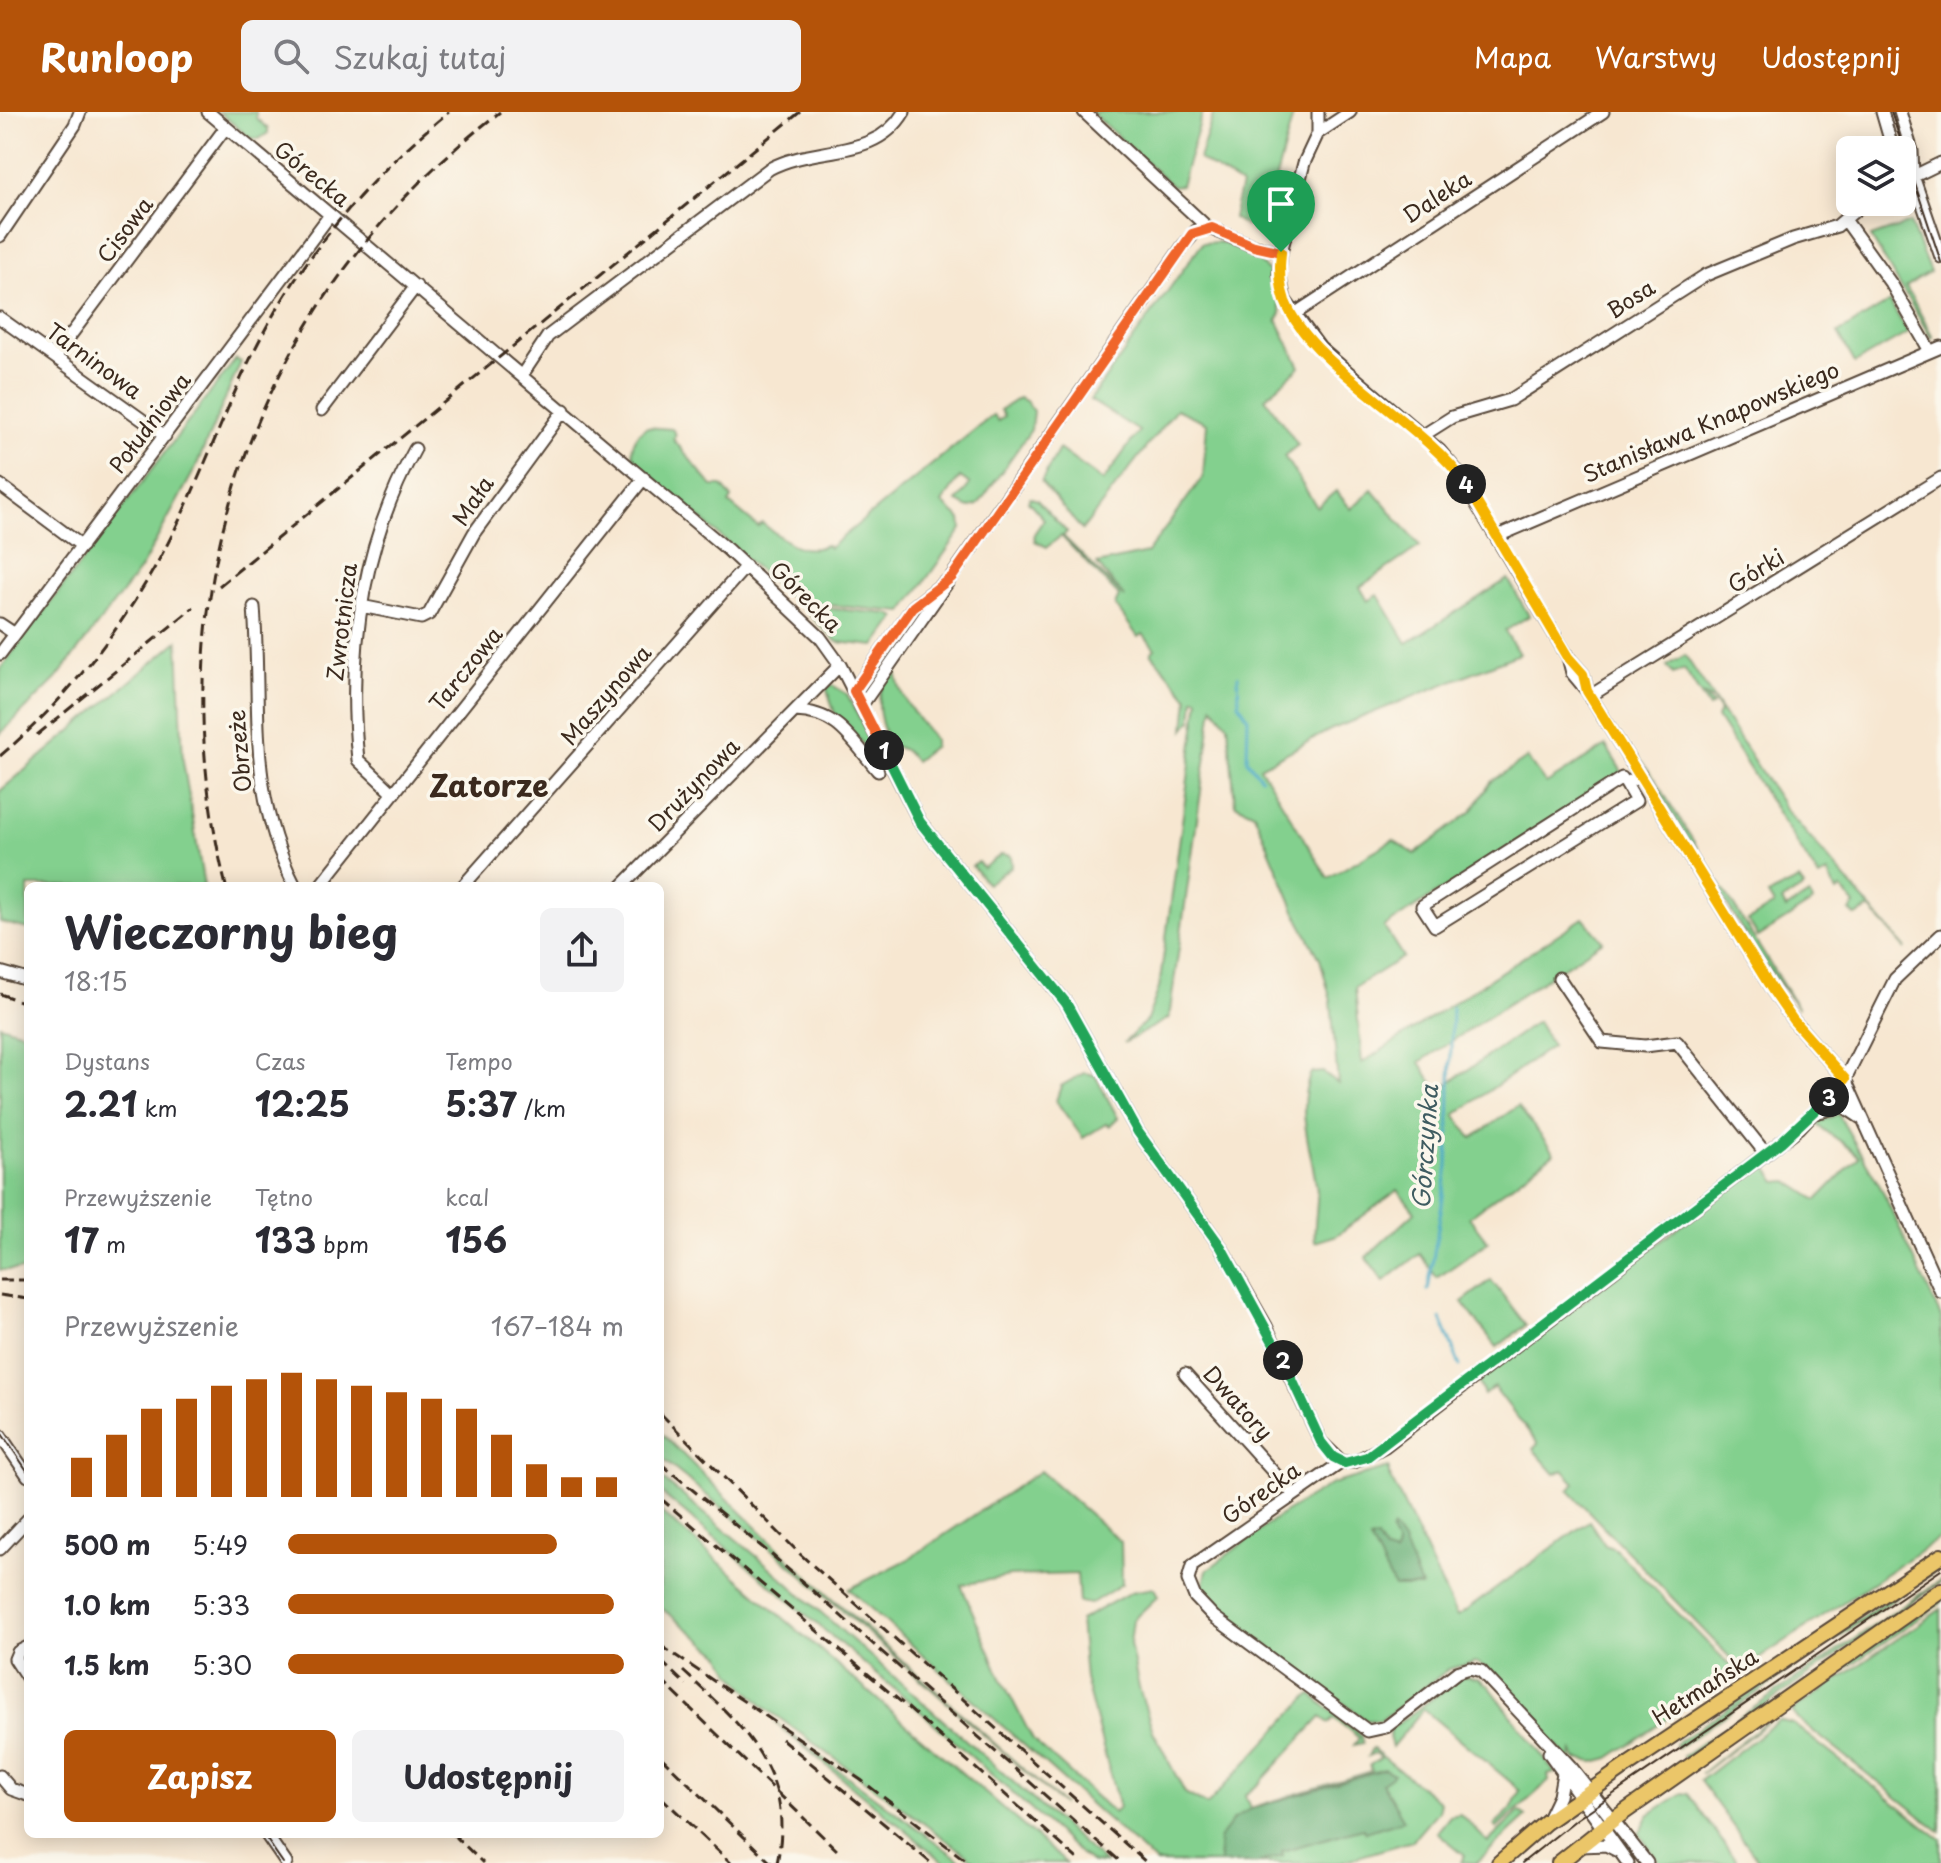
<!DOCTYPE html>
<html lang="pl">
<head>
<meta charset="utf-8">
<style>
	body { margin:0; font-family:"Playpen Sans",sans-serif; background:#f2f2f3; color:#2b2b33; height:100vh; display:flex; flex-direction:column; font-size:30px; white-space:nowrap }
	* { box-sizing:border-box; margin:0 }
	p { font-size:26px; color:#7c7c81 }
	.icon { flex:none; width:44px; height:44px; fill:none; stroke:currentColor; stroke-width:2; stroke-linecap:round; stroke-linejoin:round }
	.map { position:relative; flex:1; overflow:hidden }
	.details { position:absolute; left:24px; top:770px; width:640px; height:956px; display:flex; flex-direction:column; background:#fff; border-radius:12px; box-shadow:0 4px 20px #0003 }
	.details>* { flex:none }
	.tools { position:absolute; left:1836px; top:24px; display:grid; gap:16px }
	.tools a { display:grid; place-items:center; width:80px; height:80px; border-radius:12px; background:#fff; box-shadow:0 4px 20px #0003; font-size:40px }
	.pin { position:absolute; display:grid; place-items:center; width:68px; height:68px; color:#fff; margin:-82px -34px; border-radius:50% 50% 50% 0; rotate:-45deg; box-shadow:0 0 8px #0007 }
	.pin .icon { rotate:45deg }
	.km { position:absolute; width:40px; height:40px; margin:-20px; border-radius:50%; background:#222; color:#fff; font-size:22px; line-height:40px; text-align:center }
	.round { display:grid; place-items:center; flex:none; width:84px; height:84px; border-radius:12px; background:#f2f2f3 }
	.overview { display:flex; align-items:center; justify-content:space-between; height:136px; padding:0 40px }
	h1 { font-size:44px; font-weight:700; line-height:60px }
	.metrics { display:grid; grid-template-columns:repeat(3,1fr); gap:12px; height:136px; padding:8px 40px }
	.metrics div { display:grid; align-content:center }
	.metrics b { font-size:34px; font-weight:700 }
	.metrics small { font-size:22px; font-weight:400 }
	.metrics p { font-size:22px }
	.chart { height:224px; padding:16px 40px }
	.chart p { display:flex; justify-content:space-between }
	.chart svg { width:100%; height:144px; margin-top:8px; stroke:#b45309; stroke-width:6 }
	.cta { display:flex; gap:16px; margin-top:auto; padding:16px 40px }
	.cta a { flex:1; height:92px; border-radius:12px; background:#b45309; color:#fff; font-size:32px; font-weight:700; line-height:92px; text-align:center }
	.cta a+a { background:#f2f2f3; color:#2b2b33 }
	ul { padding:0 40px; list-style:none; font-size:26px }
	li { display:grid; grid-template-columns:128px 96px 1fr; align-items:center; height:60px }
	li i { height:20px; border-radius:10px; background:#b45309 }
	header { display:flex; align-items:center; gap:48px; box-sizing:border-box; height:112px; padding:0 40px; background:#b45309; color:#fff }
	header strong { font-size:38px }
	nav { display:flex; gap:44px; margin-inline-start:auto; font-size:28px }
	.search { width:560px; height:72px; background:#f2f2f3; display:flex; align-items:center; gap:20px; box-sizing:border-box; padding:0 28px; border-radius:12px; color:#7c7c81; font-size:30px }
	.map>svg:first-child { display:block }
	.green { fill:#83d08e; stroke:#5f7d56; stroke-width:2 }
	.forest { fill:#6ab279; stroke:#526e4c; stroke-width:2 }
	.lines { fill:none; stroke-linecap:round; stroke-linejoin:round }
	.stream { stroke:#45a8c5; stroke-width:3 }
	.minor-casing { stroke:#574639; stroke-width:15 }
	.major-casing { stroke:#574639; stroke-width:18 }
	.minor { stroke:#fff; stroke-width:11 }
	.major { stroke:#ebc669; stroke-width:14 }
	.tram { stroke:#3b2a1e; stroke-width:2 }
	.rail { stroke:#3b2a1e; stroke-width:3; stroke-dasharray:12 6; stroke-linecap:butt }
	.split-1-casing { stroke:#fff; stroke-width:16 }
	.split-2-casing { stroke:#fff; stroke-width:16 }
	.split-3-casing { stroke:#fff; stroke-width:16 }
	.split-4-casing { stroke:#fff; stroke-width:16 }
	.split-5-casing { stroke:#fff; stroke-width:16 }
	.split-1 { stroke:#f0652b; stroke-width:10 }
	.split-2 { stroke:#22a559; stroke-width:10 }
	.split-3 { stroke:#22a559; stroke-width:10 }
	.split-4 { stroke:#f5b400; stroke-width:10 }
	.split-5 { stroke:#f5b400; stroke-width:10 }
	.labels { text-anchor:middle; stroke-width:7; stroke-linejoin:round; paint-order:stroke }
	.street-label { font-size:22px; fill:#3b2a1e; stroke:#fbf7ec }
	.water-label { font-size:24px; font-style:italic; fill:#3f5c61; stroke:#fbf7ec }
	.district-label { font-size:30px; font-weight:bold; fill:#3b2a1e; stroke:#fbf7ec }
</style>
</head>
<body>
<header>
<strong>Runloop</strong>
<div class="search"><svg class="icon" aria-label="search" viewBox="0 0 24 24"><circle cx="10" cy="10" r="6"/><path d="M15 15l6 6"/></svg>Szukaj tutaj</div>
<nav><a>Mapa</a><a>Warstwy</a><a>Udostępnij</a></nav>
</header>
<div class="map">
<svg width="1941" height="1751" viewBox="0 0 1941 1751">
	<rect width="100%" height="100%" fill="#fbf7ec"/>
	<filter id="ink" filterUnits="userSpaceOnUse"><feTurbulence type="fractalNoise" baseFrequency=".0125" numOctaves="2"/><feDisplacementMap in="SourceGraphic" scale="16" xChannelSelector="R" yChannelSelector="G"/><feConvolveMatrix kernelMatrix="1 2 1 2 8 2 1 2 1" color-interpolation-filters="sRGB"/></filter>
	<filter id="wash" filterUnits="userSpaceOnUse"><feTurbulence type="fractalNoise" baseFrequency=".006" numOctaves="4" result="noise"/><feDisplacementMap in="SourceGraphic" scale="32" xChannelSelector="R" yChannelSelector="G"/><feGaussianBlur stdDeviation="1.8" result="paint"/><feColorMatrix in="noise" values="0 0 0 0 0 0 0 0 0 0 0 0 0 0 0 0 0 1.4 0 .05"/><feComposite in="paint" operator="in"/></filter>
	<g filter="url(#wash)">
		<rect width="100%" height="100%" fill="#f7e7d1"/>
		<path class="green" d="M219,0H256V6L268,17V21L259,27L250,26Z
			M1091,0H1203L1181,73L1172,74Z
			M1214,0H1294L1269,91L1255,101L1246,114L1233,106L1241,73L1199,47Z
			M1910,111L1930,160L1906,175L1933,225L1931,226L1871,125Z
			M1219,130C1264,145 1273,156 1281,202L1277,208L1300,255L1265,286L1298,333L1284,344L1317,395L1336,379L1351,397L1372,377L1420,434L1360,475L1368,489L1378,483L1407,531L1508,467L1529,504L1505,519L1519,542L1330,618L1260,655L1328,766L1393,728L1415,742L1472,699L1491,670L1527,646L1546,672L1606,634L1624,663L1384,815L1403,845L1355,875L1362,951L1583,806L1603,829L1420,950L1437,979L1537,910L1552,934L1455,1003L1472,1026L1518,994L1554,1041L1469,1105L1488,1130L1437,1166L1420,1142L1384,1169L1366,1145L1415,1100L1398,1078L1337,1123L1315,1130C1313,1113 1318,1097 1317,1080C1313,1040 1294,999 1311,961L1323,960L1338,972L1331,889L1320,847L1299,808L1254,701L1235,692L1228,613L1213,594L1169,906L1124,931L1147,908L1159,876L1199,587L1194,586L1192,608L1185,617L1188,585L1151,541L1155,537L1143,522L1138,525L1115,493L1119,484L1061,424L1047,435L1035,429L1034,422L1044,407L1028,389L1030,385L1037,388L1067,420L1063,424L1125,486L1097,452L1147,441L1203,365L1207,311L1176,297L1082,418L1041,370L1059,337L1103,369L1139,319L1090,288L1202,131Z
			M1890,190L1908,221L1855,251L1838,221Z
			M236,247L241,250L195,357L141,456L56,567L0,622V557Z
			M1019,286L1026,289L1033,299L1031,318L978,393L969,396L957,390L970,372L960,365L942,391L961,407L962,417L903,500L795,490L635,349C628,335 636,322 646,315L672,317L676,323L673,327L712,374H722L732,386L729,391L758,415L762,411C782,426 800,445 826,433L829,436L993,303L998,309L1004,304L1000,298Z
			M800,494L890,502L896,505L875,534L837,530Z
			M178,529L183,649L204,774H28V817L0,810V679Z
			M1685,543L1786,698L1906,837L1870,796L1856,804L1850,799L1855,793L1841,777L1837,780L1827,761L1819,766L1717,606L1720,599L1713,588L1703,583L1713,593L1709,596L1684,557L1673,562L1667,554Z
			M896,557C898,586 916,604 934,627V634L915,649L904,638L889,632C877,604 872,578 896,557Z
			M832,573L847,582L879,644V650L835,602L826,575Z
			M1637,644L1654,666L1798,897L1754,837Z
			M1002,742L1011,744L1012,754L987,772L972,754L978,750L983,756Z
			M1799,768L1804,775L1782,789L1786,797L1809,783L1813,790L1758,825L1748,809L1774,793L1768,783Z
			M0,913L28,922V1158H0Z
			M1084,961L1095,963L1118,1006L1110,1014L1106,1012L1083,1026L1056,989L1061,974Z
			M1838,1002L1881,1076L1941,1205V1425L1742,1558L1569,1379L1575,1371L1563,1358L1555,1362L1533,1337L1538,1332L1494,1275L1484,1283L1478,1270L1760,1053L1767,1055L1777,1070L1788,1069L1817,1088L1859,1045C1847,1031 1830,1024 1816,1011Z
			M1491,1168L1526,1213L1497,1235L1462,1190Z
			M660,1320L789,1447L1063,1693L776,1440L660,1345Z
			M1389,1356V1362L1457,1505L1589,1409L1605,1433L1615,1437L1729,1553L1732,1552L1736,1561L1609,1646L1594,1650L1576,1647L1572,1637L1571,1650L1490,1558L1476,1550L1449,1557L1380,1609L1366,1608L1221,1499L1203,1476L1207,1458L1282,1402L1332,1372Z
			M1040,1359L1121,1430L1122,1472L1090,1492L1079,1490L1077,1462L1010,1464L961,1473L1000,1564L1033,1628L1114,1701L1119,1696L1085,1567L1080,1508L1131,1480L1154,1476L1158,1484L1133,1508L1130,1532L1139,1576L1153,1619L1185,1681L1207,1693L1307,1585L1312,1583L1362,1624L1363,1631L1354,1633L1359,1626L1334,1606L1329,1611L1321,1605L1259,1672L1245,1683L1250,1696L1372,1659L1370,1653L1381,1646L1375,1641L1368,1644L1372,1636L1440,1690L1438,1699L1412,1729L1337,1751H1156L849,1477L907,1448Z
			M660,1365L765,1451L1105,1751H1091L911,1591L660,1380Z
			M660,1399L1066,1751H978L763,1594L733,1563L722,1544L660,1495Z
			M1941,1451V1455L1677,1636L1675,1632Z
			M1941,1468V1470L1686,1649L1683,1644Z
			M1941,1486V1491L1772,1607L1701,1662L1795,1586Z
			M1941,1497V1720L1799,1608L1792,1599Z
			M1463,1564L1479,1567L1489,1574L1555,1661L1548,1663L1549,1669L1497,1716L1494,1713L1511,1697L1520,1678L1423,1597L1392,1635L1389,1625L1392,1616Z
			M1779,1608L1793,1612L1941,1727V1751H1760L1700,1669Z
			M774,1610L964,1751H945Z
			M1682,1681L1688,1682L1738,1751H1661L1639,1722L1649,1703Z
			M1520,1699L1526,1705L1476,1751L1461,1750L1465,1743L1437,1720L1450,1704L1460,1702L1488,1730Z"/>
		<path class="forest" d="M1393,1416L1403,1430L1421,1475H1394L1370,1428L1377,1426L1385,1440L1395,1443L1397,1434L1391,1420Z
			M1384,1657L1394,1662L1382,1671L1404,1708L1365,1720L1363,1716L1282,1739L1283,1744L1258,1751H1220L1219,1726L1233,1708L1250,1697Z"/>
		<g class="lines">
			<path class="stream" d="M1238,564L1239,591L1248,606L1247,648L1261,666
				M1428,1178L1448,1054L1452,895
				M1441,1207L1460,1254"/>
		</g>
	</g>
	<g filter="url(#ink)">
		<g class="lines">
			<defs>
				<path id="minor" d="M208,0L728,438L820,525L840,553L920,710L1066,891L1138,1020L1221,1135L1266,1214L1321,1330L1342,1350
					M1084,0L1207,115L1254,134L1281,140
					M1318,0V21L1304,51L1281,140L1279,162L1285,188L1320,236L1440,339L1456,358L1568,545L1583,562L1587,578
					M1882,0L1893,38
					M1900,0L1912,39L1913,64L1941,145
					M1318,21L1350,0
					M1902,70L1941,51
					M1846,109L1892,173L1930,239
					M0,124L75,13L80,0
					M1293,203L1603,0
					M0,206L165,324
					M55,244L226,15
					M522,263L548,224L769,57C815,32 875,49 904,0
					M322,298L416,174
					M1422,324L1452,305L1510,288L1706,163L1793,127L1837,114L1865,90
					M0,373L82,434
					M1498,424L1941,235
					M361,494L421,506L429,502L474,421L564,298
					M254,495C262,598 246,677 295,774
					M0,512L15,522
					M0,542L330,103
					M1568,545L1572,561L1587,579L1773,879L1793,908L1845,967L1941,1180
					M854,579L913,495L945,470
					M1590,584L1941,366
					M861,594L1183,134L1196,119L1207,115
					M795,599C839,600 852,629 878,659
					M1626,672L1636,689L1435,814L1422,794L1622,666L1626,672L1640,663
					M393,681L358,648C347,539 362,433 415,337
					M320,774L644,366
					M463,774L746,454
					M622,774L840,553
					M0,860L28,868
					M1559,866L1602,930L1645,934L1677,930L1766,1042
					M1815,1001L1843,994L1861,1006
					M1185,1262L1294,1383
					M0,1323L28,1364
					M1342,1350L1192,1454L1188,1468L1195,1485L1214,1505L1368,1619L1386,1615L1457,1560L1470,1556L1481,1559L1571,1655L1647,1751
					M1342,1350H1354L1385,1334L1799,1016L1845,967L1895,867L1941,823
					M0,1437L28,1407
					M28,1535L18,1540L15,1547L28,1567
					M1549,1641L1628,1751
					M0,1664L11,1677L28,1683
					M1549,1705L1559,1684L1563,1661
					M266,1722L286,1751
					M1581,1734L1606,1733L1618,1739"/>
				<path id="major" d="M1499,1751L1546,1710L1622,1657L1941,1444
					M1559,1751L1613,1708L1941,1478"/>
			</defs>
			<use href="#minor" class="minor-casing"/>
			<use href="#major" class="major-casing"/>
			<use href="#minor" class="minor"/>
			<use href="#major" class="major"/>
			<path class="tram" d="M1891,0L1941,150
				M0,1319L28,1360
				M263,1722L283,1751
				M1522,1751L1577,1707L1941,1458"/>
			<path class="rail" d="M219,474L800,0
				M37,623L194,495
				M0,644C73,583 134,501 176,415C208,350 231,280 266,216C311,134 376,58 449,0
				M226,774C152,477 258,185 500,0
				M0,882L28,892
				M0,1168H28
				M0,1183L28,1187
				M660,1301L800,1442L1147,1751
				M660,1351L773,1444L1122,1751
				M660,1386L907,1595L1082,1751
				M660,1533L861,1668L969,1751
				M660,1548L686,1573
				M683,1559C744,1615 796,1660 777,1751
				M660,1567L840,1741
				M782,1627L931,1751
				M660,1644L771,1751
				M660,1684L731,1751
				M453,1722L483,1751"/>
		</g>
	</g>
	<g class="lines" filter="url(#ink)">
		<defs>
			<path id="split-1" d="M884,638L854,579L913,495L952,465L1192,122L1212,116L1254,134L1281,140"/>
			<path id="split-2" d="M884,638L920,710L1066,891L1138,1020L1221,1135L1283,1248"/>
			<path id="split-3" d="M1283,1248L1321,1330L1333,1345L1345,1351L1367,1345L1781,1030L1829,985"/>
			<path id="split-4" d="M1466,372L1568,545L1583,562L1587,579L1773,879L1793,908L1845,967L1829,985"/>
			<path id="split-5" d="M1281,140C1279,157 1279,172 1285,189C1312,256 1421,308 1466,372"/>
		</defs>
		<use href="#split-1" class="split-1-casing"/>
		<use href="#split-2" class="split-2-casing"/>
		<use href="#split-3" class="split-3-casing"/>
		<use href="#split-4" class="split-4-casing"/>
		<use href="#split-5" class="split-5-casing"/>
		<use href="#split-1" class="split-1"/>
		<use href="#split-2" class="split-2"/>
		<use href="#split-3" class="split-3"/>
		<use href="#split-4" class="split-4"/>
		<use href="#split-5" class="split-5"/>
	</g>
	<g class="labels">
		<g class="street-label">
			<text transform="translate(312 62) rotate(39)" y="8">Górecka</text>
			<text transform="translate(1437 85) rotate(-33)" y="8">Daleka</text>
			<text transform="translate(125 118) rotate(-53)" y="8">Cisowa</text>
			<text transform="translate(1631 187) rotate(-33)" y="8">Bosa</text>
			<text transform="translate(94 249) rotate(36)" y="8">Tarninowa</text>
			<text transform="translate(1711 310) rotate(-23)" y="8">Stanisława Knapowskiego</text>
			<text transform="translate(150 311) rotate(-53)" y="8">Południowa</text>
			<text transform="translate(473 389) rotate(-56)" y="8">Mała</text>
			<text transform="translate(1756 459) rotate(-32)" y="8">Górki</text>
			<text transform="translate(806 485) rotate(45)" y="8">Górecka</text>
			<text transform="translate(342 510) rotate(-83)" y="8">Zwrotnicza</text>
			<text transform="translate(466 557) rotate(-51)" y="8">Tarczowa</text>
			<text transform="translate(606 583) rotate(-49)" y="8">Maszynowa</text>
			<text transform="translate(240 639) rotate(-95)" y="8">Obrzeże</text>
			<text transform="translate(694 673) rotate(-46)" y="8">Drużynowa</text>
			<text transform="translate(1238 1291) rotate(48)" y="8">Dwatory</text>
			<text transform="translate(1261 1381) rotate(-35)" y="8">Górecka</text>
			<text transform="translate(1705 1575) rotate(-33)" y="8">Hetmańska</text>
		</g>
		<g class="water-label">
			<text transform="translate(1426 1035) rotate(-86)" y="8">Górczynka</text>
		</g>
		<g class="district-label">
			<text x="489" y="685">Zatorze</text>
		</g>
	</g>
</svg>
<div class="tools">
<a><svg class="icon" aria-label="layers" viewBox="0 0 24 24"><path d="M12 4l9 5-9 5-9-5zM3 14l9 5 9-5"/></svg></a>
</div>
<div class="pin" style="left:1281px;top:140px;background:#1e9e55"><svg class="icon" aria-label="arrive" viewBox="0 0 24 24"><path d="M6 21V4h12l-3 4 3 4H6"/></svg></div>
<b class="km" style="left:884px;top:638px">1</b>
<b class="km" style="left:1283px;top:1248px">2</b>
<b class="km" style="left:1829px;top:985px">3</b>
<b class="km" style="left:1466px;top:372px">4</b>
<section class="details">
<div class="overview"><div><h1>Wieczorny bieg</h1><p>18:15</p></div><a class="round"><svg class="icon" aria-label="share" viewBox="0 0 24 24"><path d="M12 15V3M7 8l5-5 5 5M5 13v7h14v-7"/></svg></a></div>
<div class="metrics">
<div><p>Dystans</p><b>2.21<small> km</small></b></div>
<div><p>Czas</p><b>12:25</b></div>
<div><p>Tempo</p><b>5:37<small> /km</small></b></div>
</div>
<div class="metrics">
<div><p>Przewyższenie</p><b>17<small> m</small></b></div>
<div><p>Tętno</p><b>133<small> bpm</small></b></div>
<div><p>kcal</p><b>156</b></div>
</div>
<div class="chart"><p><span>Przewyższenie</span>167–184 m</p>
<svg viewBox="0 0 160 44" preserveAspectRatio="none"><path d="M5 44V32M15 44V25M25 44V17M35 44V14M45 44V10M55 44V8M65 44V6M75 44V8M85 44V10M95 44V12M105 44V14M115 44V17M125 44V25M135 44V34M145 44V38M155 44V38"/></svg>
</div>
<ul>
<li><b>500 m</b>5:49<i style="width:80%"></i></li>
<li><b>1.0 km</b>5:33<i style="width:97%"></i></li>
<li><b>1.5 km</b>5:30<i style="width:100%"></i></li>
</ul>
<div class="cta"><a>Zapisz</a><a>Udostępnij</a></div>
</section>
</div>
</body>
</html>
